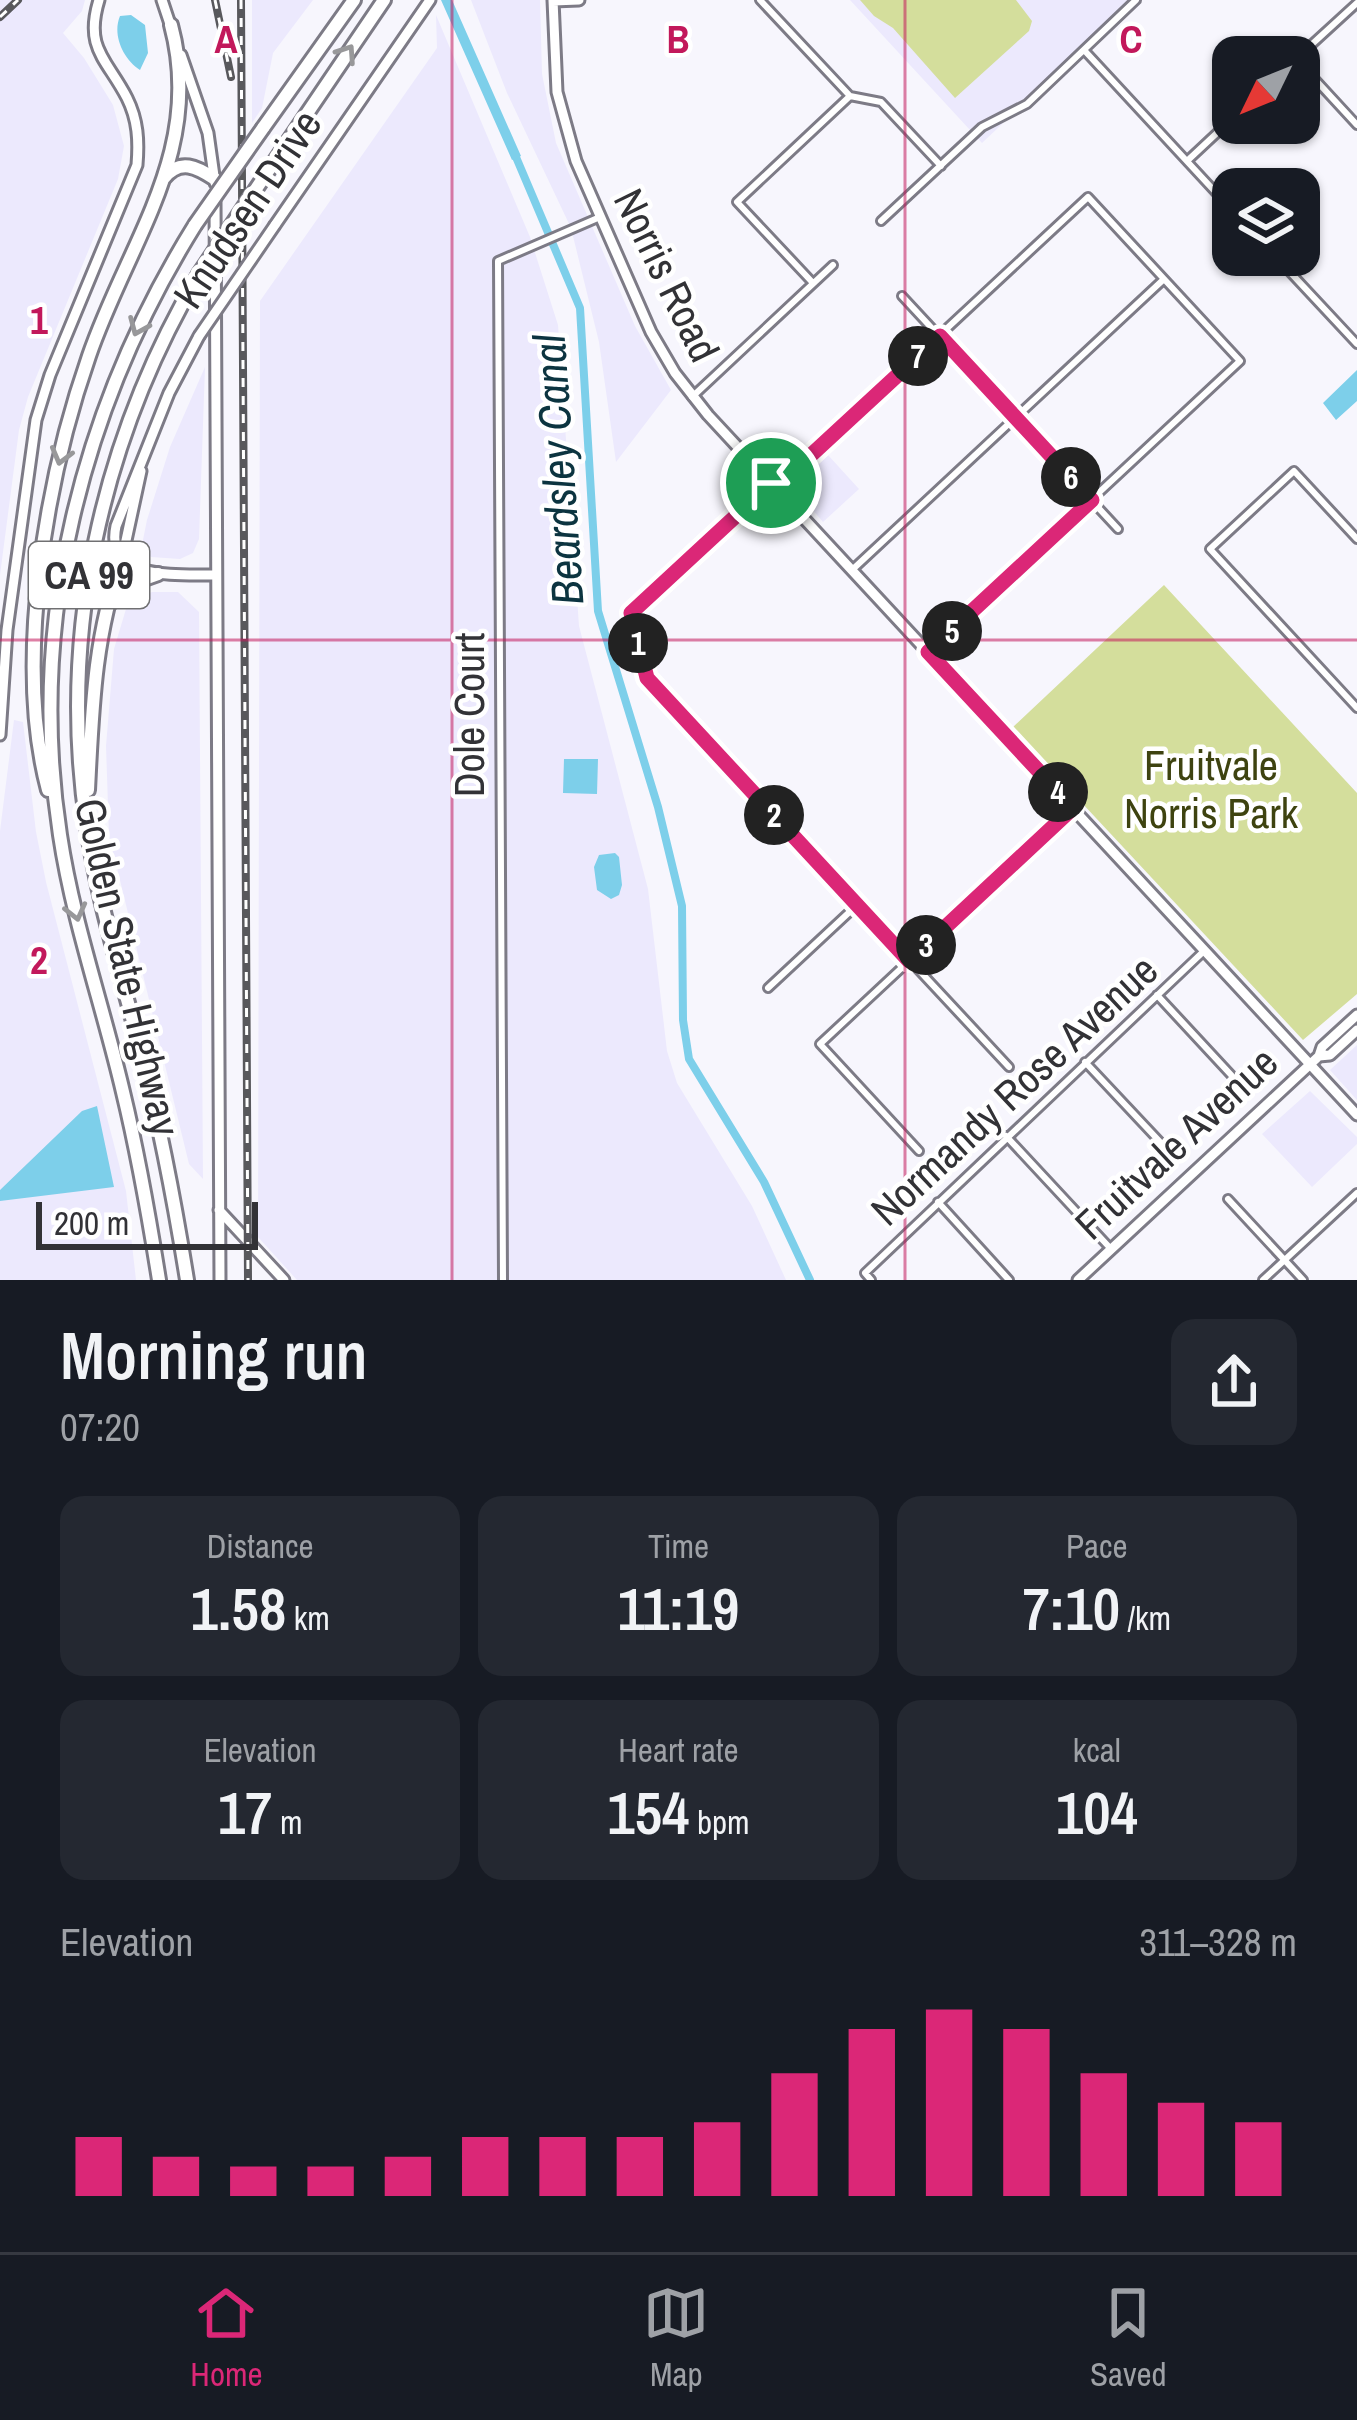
<!DOCTYPE html>
<html lang="en">
<head>
<meta charset="utf-8">
<style>
	body { margin:0; font-family:"Archivo Narrow",sans-serif; background:#242831; color:#f1f3f6; height:100vh; display:flex; flex-direction:column; font-size:45px; white-space:nowrap }
	* { box-sizing:border-box; margin:0 }
	p { font-size:39px; color:#9ea1a6 }
	.icon { flex:none; width:66px; height:66px; fill:none; stroke:currentColor; stroke-width:2; stroke-linecap:round; stroke-linejoin:round }
	.map { position:relative; height:1280px; overflow:hidden }
	.sheet { display:flex; flex-direction:column; background:#171b24; flex:1 }
	.sheet>* { flex:none }
	.needle { width:78px; rotate:227deg }
	.buttons { position:absolute; left:1212px; top:36px; display:grid; gap:24px }
	.buttons a { display:grid; place-items:center; width:108px; height:108px; border-radius:24px; background:#171b24; box-shadow:0 3px 9px #0004; font-size:60px }
	.scale { position:absolute; left:36px; bottom:30px; width:222px; box-sizing:border-box; padding-left:12px; border:6px solid #323236; border-top:0; font-size:33px; line-height:42px; white-space:nowrap; color:#323236; -webkit-text-stroke:9px #fff; paint-order:stroke }
	.pin { position:absolute; display:grid; place-items:center; width:102px; height:102px; color:#fff; margin:-51px; border:6px solid #fff; border-radius:50%; box-shadow:0 3px 12px #0007 }
	.km { position:absolute; width:60px; height:60px; margin:-30px; border-radius:50%; background:#222; color:#fff; font-size:33px; line-height:60px; text-align:center }
	.round { display:grid; place-items:center; flex:none; width:126px; height:126px; border-radius:24px; background:#242831 }
	.headline { display:flex; align-items:center; justify-content:space-between; height:204px; padding:0 60px }
	h1 { font-size:66px; font-weight:600; line-height:90px }
	.metrics { display:grid; grid-template-columns:repeat(3,1fr); gap:18px; height:204px; padding:12px 60px }
	.metrics div { display:grid; align-content:center; border-radius:24px; background:#242831; text-align:center }
	.metrics b { font-size:60px; font-weight:600 }
	.metrics small { font-size:33px; font-weight:400 }
	.metrics p { font-size:33px }
	.chart { height:336px; padding:24px 60px }
	.chart p { display:flex; justify-content:space-between }
	.chart svg { width:100%; height:216px; margin-top:12px; stroke:#db2777; stroke-width:6 }
	.tab-bar { display:flex; justify-content:space-around; align-items:center; height:168px; border-top:3px solid #363941; background:#171b24; font-size:33px; color:#9ea1a6 }
	.tab-bar a { display:grid; justify-items:center; gap:6px }
	.tab-bar .active { color:#db2777 }
	.map>svg:first-child { display:block }
	.built { fill:#ece9fd }
	.green { fill:#d4de9c }
	.water { fill:#7dcfea }
	.lines { fill:none; stroke-linecap:round; stroke-linejoin:round }
	.canal { stroke:#7dcfea; stroke-width:8 }
	.street-casing { stroke:#7d7b86; stroke-width:12 }
	.secondary-casing { stroke:#7d7b86; stroke-width:15 }
	.highway-casing { stroke:#7d7b86; stroke-width:18 }
	.street { stroke:#fff; stroke-width:6 }
	.secondary { stroke:#fff; stroke-width:9 }
	.highway { stroke:#fff; stroke-width:12 }
	.rail-casing { stroke:#58585c; stroke-width:8 }
	.rail { stroke:#fff; stroke-width:3; stroke-dasharray:9; stroke-linecap:butt }
	.secondary-bridge-casing { stroke:#7d7b86; stroke-width:15; stroke-linecap:butt }
	.highway-bridge-casing { stroke:#7d7b86; stroke-width:18; stroke-linecap:butt }
	.secondary-bridge { stroke:#fff; stroke-width:9 }
	.highway-bridge { stroke:#fff; stroke-width:12 }
	.oneway { stroke:#98989a }
	.route-casing { stroke:#fff; stroke-width:24 }
	.route { stroke:#db2777; stroke-width:15 }
	.grid { fill:none; stroke:#c2185b; stroke-width:3; stroke-opacity:0.55 }
	.labels { text-anchor:middle; stroke-width:9; stroke-linejoin:round; paint-order:stroke }
	.shield { fill:#fff; stroke:#707072; stroke-width:3 }
	.shield-label { font-size:39px; font-weight:bold; fill:#323236 }
	.street-label { font-size:42px; fill:#323236; stroke:#fff }
	.park-label { font-size:42px; fill:#3e4310; stroke:#fff }
	.water-label { font-size:45px; font-style:italic; fill:#0c3440; stroke:#fff }
	.grid-label { font-size:39px; text-anchor:middle; font-weight:bold; fill:#c2185b; stroke:#fff; stroke-width:9; stroke-linejoin:round; paint-order:stroke }
</style>
</head>
<body>
<div class="map">
<svg width="1357" height="1280" viewBox="0 0 1357 1280">
	<rect width="100%" height="100%" fill="#f7f6fd"/>
	<path class="built" d="M0,0H85L82,11L63,33L84,58L113,105L124,146L118,179L28,397L19,430L0,575Z
		M252,0H313L273,53L262,108L252,123Z
		M471,0H540L542,74L556,143L635,326L671,390L616,462L599,342L571,228L507,93Z
		M850,0H1133L982,143Z
		M436,15L530,237L558,325L579,626L648,889L667,1051L677,1083L752,1206L786,1280H297L258,1237L260,301L437,48Z
		M205,367L199,539L193,553L180,559L151,557L142,545L147,520L170,447Z
		M828,455L859,489L823,522L793,487Z
		M152,592H178L199,612L203,1179L189,1164L109,835L106,746L114,649L126,609L135,599Z
		M14,720L23,722L36,832L46,882L126,1191L136,1280H0V831Z
		M1357,1045V1100L1330,1070Z
		M1310,1091L1357,1137V1144L1312,1187L1262,1134Z"/>
	<path class="green" d="M860,0H1016L1032,21L1029,31L955,98L893,28L874,16Z
		M1164,585L1357,793V994L1303,1040L1012,728Z"/>
	<path class="water" d="M441,0H452L521,156L512,160Z
		M131,15L145,25L148,53L140,70C123,59 112,35 120,16Z
		M1357,370V401L1336,420L1323,403Z
		M564,759H598L597,794L563,793Z
		M615,853L619,857L622,885L619,895L611,899L597,890L594,867L599,855Z
		M97,1106L114,1187L0,1201V1190L82,1111Z"/>
	<g class="lines">
		<path class="canal" d="M513,150L580,308L598,611L658,807L682,906L683,1020L689,1059L764,1182L810,1280"/>
		<defs>
			<path id="street" d="M760,0L850,96
				M1084,50L1233,211
				M1298,57L1357,3
				M1299,62L1357,125
				M850,96L881,102L941,166
				M1187,161L1233,118
				M881,221L982,127L1027,104L1136,0
				M1274,255L1357,344
				M813,283L737,202L850,96
				M902,296L1118,529
				M692,397L833,265
				M1357,539L1294,471L1210,549L1357,708
				M852,570L1164,279
				M928,652L1240,361L1088,197L797,468L763,490L631,613L647,678L1009,1067
				M768,988L857,905
				M1157,995L1233,1077
				M1085,1062L1162,1144
				M1006,1136L1111,1249
				M919,1151L820,1044L1073,808
				M1228,1199L1303,1280
				M938,1202L1009,1280
				M503,1280L498,261L600,217
				M871,1280L865,1273L1205,950
				M1263,1280L1357,1193"/>
			<path id="secondary" d="M162,0L171,27
				M553,0L557,92L576,161L651,332L675,373L708,415L1357,1115
				M553,1L579,0
				M181,55L208,133L215,183
				M215,199L220,1280
				M275,225L430,0
				M199,336L169,393L116,526C104,582 180,574 215,575
				M122,559L141,471
				M0,735L7,630L36,420L50,375L137,165C139,141 138,120 127,98C107,59 84,49 99,0
				M1319,1056L1330,1055L1357,1030
				M219,1210L284,1280
				M1078,1280L1319,1056L1322,1047L1357,1015"/>
			<path id="highway" d="M263,128L354,0
				M264,177L384,0
				M164,178C180,158 197,167 215,179
				M112,602L130,584L158,574
				M48,790C14,662 46,479 89,356C128,242 205,151 171,25
				M88,790C92,711 94,635 122,559
				M159,1280C149,1217 138,1154 123,1092C103,1006 73,922 60,835C27,621 82,407 195,225
				M187,1280C175,1205 161,1130 142,1056C123,980 98,904 87,826C58,634 101,441 199,274"/>
		</defs>
		<use href="#street" class="street-casing"/>
		<use href="#secondary" class="secondary-casing"/>
		<use href="#highway" class="highway-casing"/>
		<use href="#street" class="street"/>
		<use href="#secondary" class="secondary"/>
		<use href="#highway" class="highway"/>
		<defs>
			<path id="rail" d="M215,0L231,77
				M241,0L248,1280
				M0,17L18,0"/>
		</defs>
		<use href="#rail" class="rail-casing"/>
		<use href="#rail" class="rail"/>
		<defs>
			<path id="secondary-bridge" d="M199,336L275,225"/>
			<path id="highway-bridge" d="M195,225L263,128
				M199,274L264,177"/>
		</defs>
		<use href="#secondary-bridge" class="secondary-bridge-casing"/>
		<use href="#highway-bridge" class="highway-bridge-casing"/>
		<use href="#secondary-bridge" class="secondary-bridge"/>
		<use href="#highway-bridge" class="highway-bridge"/>
	</g>
	<defs><path id="oneway-chevron" d="M-2-3.5L2.5 0L-2 3.5" fill="none" stroke-width="1.6" stroke-linecap="round" stroke-linejoin="round" transform="scale(3)"/></defs>
	<g class="oneway">
		<use href="#oneway-chevron" transform="translate(347 53) rotate(-56)"/>
		<use href="#oneway-chevron" transform="translate(138 327) rotate(113)"/>
		<use href="#oneway-chevron" transform="translate(61 456) rotate(105)"/>
		<use href="#oneway-chevron" transform="translate(76 912) rotate(76)"/>
	</g>
	<g class="lines">
		<defs>
			<path id="route" d="M940,336L1092,500L928,652L1073,808L909,961L647,678L631,613L764,490L797,468Z"/>
		</defs>
		<use href="#route" class="route-casing"/>
		<use href="#route" class="route"/>
	</g>
	<path class="grid" d="M452,0V1280M905,0V1280M0,640H1357"/>
	<g class="labels">
		<rect class="shield" x="29" y="542" width="120" height="66" rx="9"/>
		<g class="shield-label">
			<text x="89" y="589">CA 99</text>
		</g>
		<g class="street-label">
			<text transform="translate(247 209) rotate(-56)" y="15">Knudsen Drive</text>
			<text transform="translate(667 275) rotate(64)" y="15">Norris Road</text>
			<text transform="translate(469 715) rotate(-90)" y="15">Dole Court</text>
			<text transform="translate(128 967) rotate(77)" y="15">Golden State Highway</text>
			<text transform="translate(1014 1090) rotate(-43)" y="15">Normandy Rose Avenue</text>
			<text transform="translate(1176 1143) rotate(-43)" y="15">Fruitvale Avenue</text>
		</g>
		<g class="park-label">
			<text x="1211" y="780">Fruitvale<tspan x="1211" dy="48">Norris Park</tspan></text>
		</g>
		<g class="water-label">
			<text transform="translate(558 470) rotate(-94)" y="16">Beardsley Canal</text>
		</g>
	</g>
	<g class="grid-label">
		<text x="226" y="53">A</text>
		<text x="678" y="53">B</text>
		<text x="1131" y="53">C</text>
		<text x="39" y="334">1</text>
		<text x="39" y="974">2</text>
	</g>
</svg>
<div class="buttons">
<a><svg class="needle" viewBox="-14 -14 28 28"><path d="M0-13l5 13h-10z" fill="#e53935"/><path d="M0 13l5-13h-10z" fill="#9ea1a6"/></svg></a>
<a><svg class="icon" aria-label="layers" viewBox="0 0 24 24"><path d="M12 4l9 5-9 5-9-5zM3 14l9 5 9-5"/></svg></a>
</div>
<div class="scale">200 m</div>
<div class="pin" style="left:771px;top:483px;background:#1e9e55"><svg class="icon" aria-label="arrive" viewBox="0 0 24 24"><path d="M6 21V4h12l-3 4 3 4H6"/></svg></div>
<b class="km" style="left:638px;top:643px">1</b>
<b class="km" style="left:774px;top:815px">2</b>
<b class="km" style="left:926px;top:945px">3</b>
<b class="km" style="left:1058px;top:792px">4</b>
<b class="km" style="left:952px;top:631px">5</b>
<b class="km" style="left:1071px;top:477px">6</b>
<b class="km" style="left:918px;top:356px">7</b>
</div>
<section class="sheet">
<div class="headline"><div><h1>Morning run</h1><p>07:20</p></div><a class="round"><svg class="icon" aria-label="share" viewBox="0 0 24 24"><path d="M12 15V3M7 8l5-5 5 5M5 13v7h14v-7"/></svg></a></div>
<div class="metrics">
<div><p>Distance</p><b>1.58<small> km</small></b></div>
<div><p>Time</p><b>11:19</b></div>
<div><p>Pace</p><b>7:10<small> /km</small></b></div>
</div>
<div class="metrics">
<div><p>Elevation</p><b>17<small> m</small></b></div>
<div><p>Heart rate</p><b>154<small> bpm</small></b></div>
<div><p>kcal</p><b>104</b></div>
</div>
<div class="chart"><p><span>Elevation</span>311–328 m</p>
<svg viewBox="0 0 160 44" preserveAspectRatio="none"><path d="M5 44V32M15 44V36M25 44V38M35 44V38M45 44V36M55 44V32M65 44V32M75 44V32M85 44V29M95 44V19M105 44V10M115 44V6M125 44V10M135 44V19M145 44V25M155 44V29"/></svg>
</div>
</section>
<nav class="tab-bar">
<a class="active"><svg class="icon" aria-label="home" viewBox="0 0 24 24"><path d="M3 11l9-7 9 7M6 9v11h12V9"/></svg>Home</a>
<a><svg class="icon" aria-label="map" viewBox="0 0 24 24"><path d="M3 6l6-2 6 2 6-2v14l-6 2-6-2-6 2zM9 4v14M15 6v14"/></svg>Map</a>
<a><svg class="icon" aria-label="saved" viewBox="0 0 24 24"><path d="M7 4h10v16l-5-4-5 4z"/></svg>Saved</a>
</nav>
</body>
</html>
